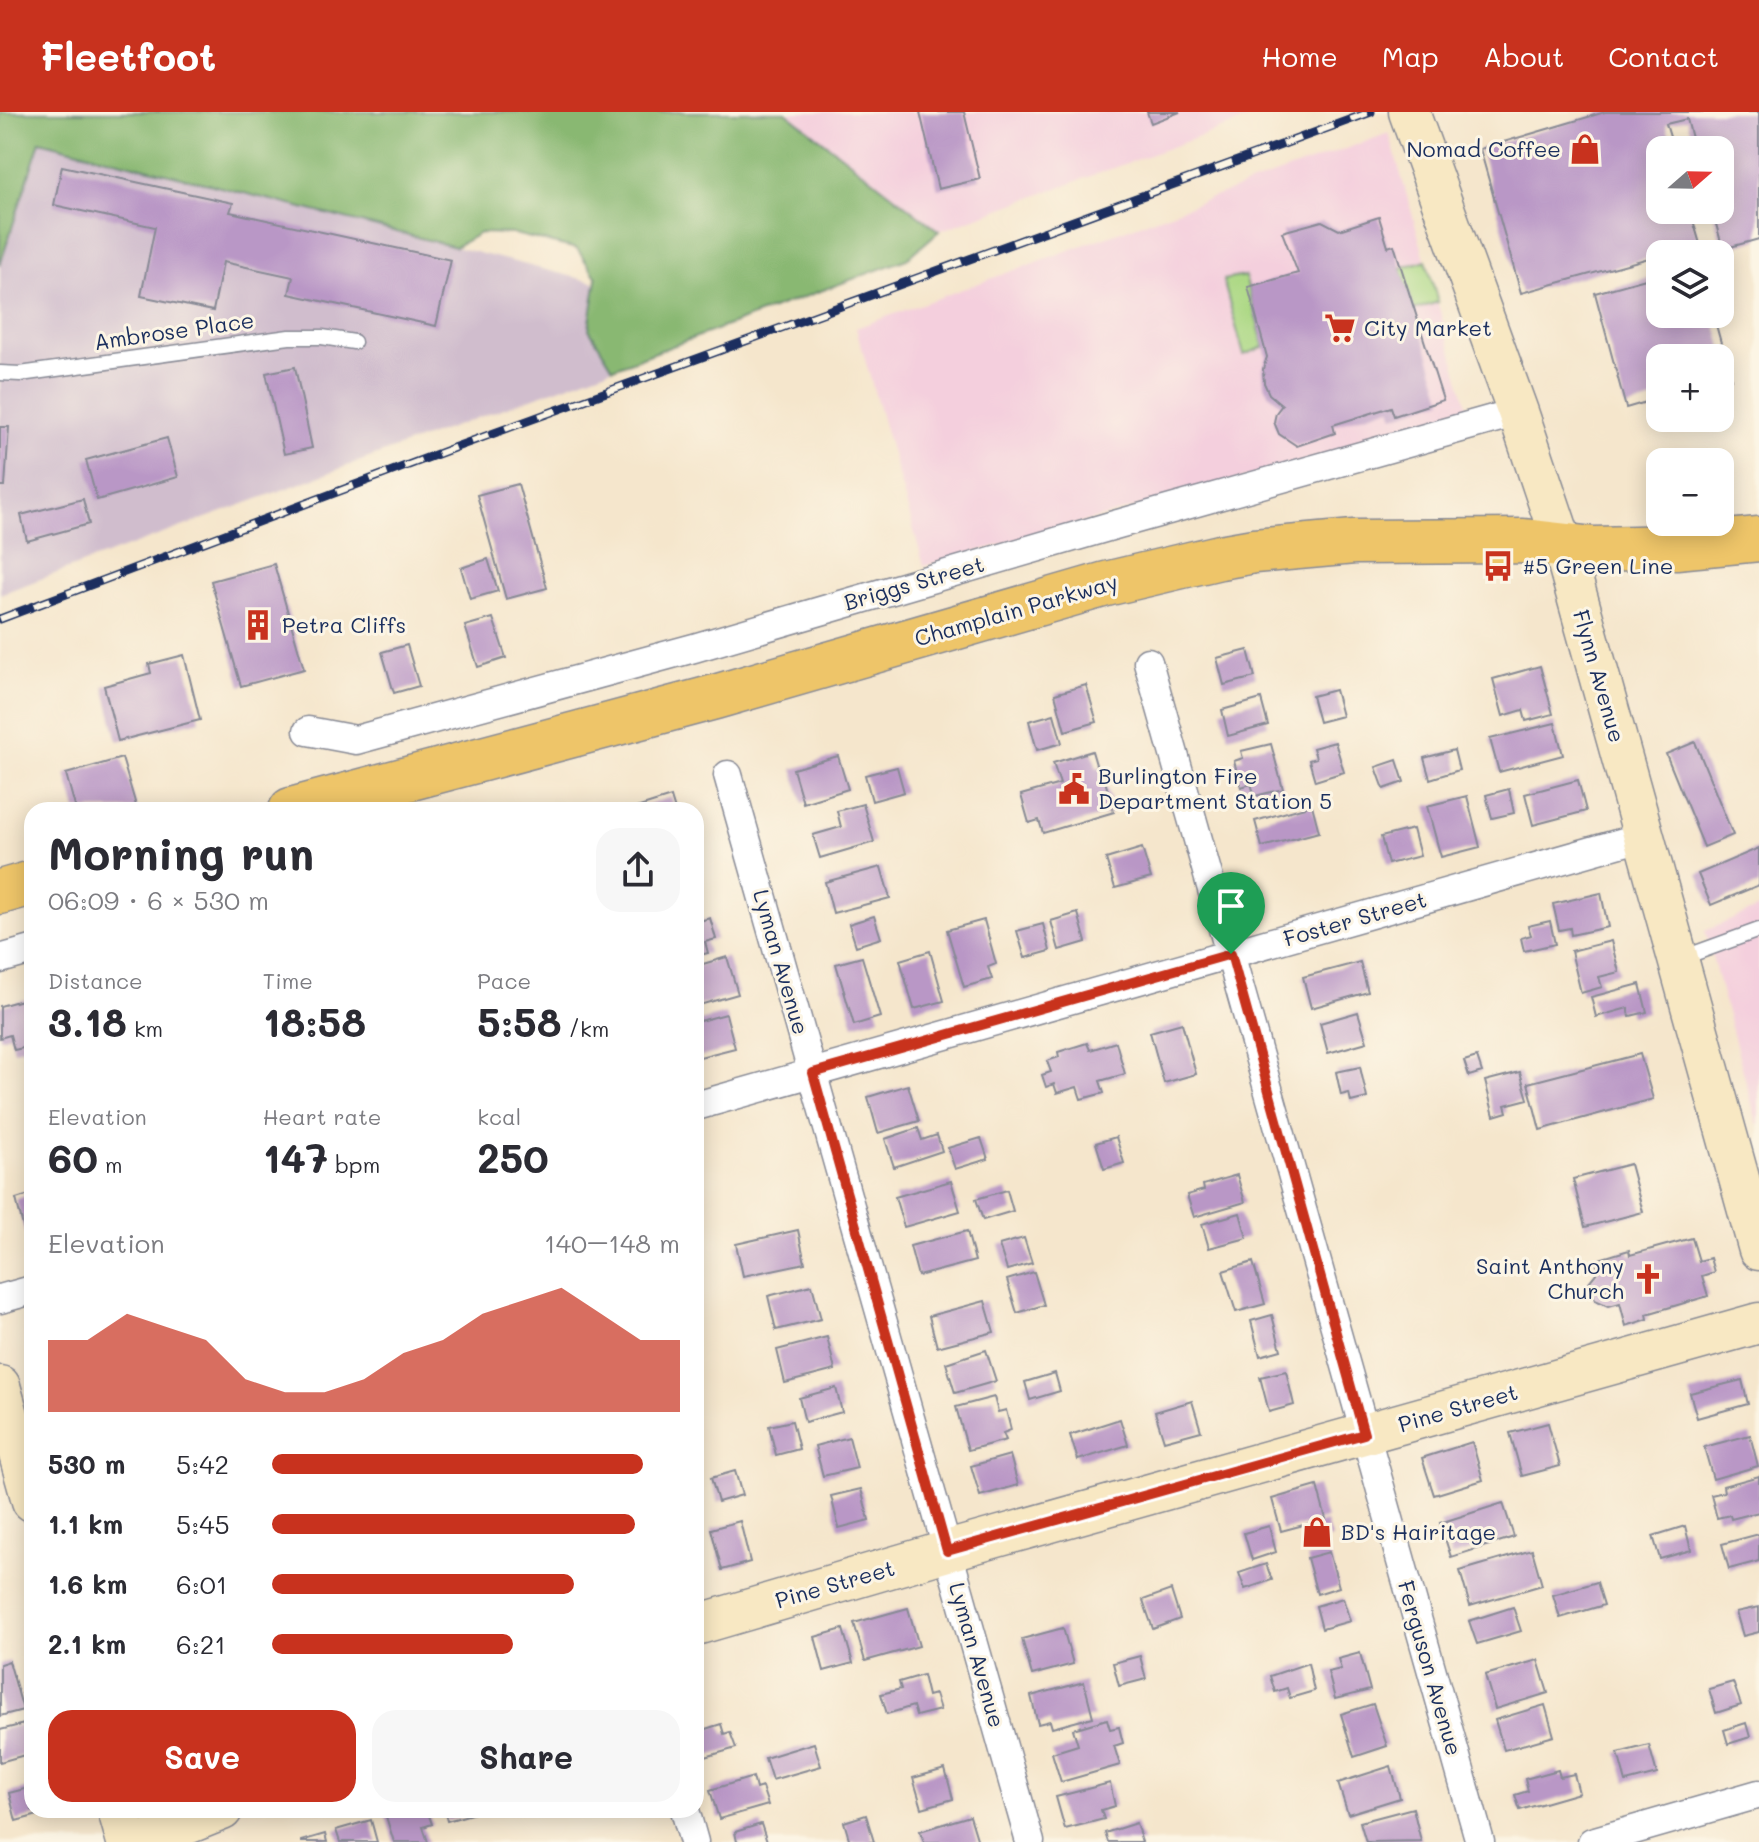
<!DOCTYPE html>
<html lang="en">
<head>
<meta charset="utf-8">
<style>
	body { margin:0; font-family:Mali,sans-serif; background:#f7f7f7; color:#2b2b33; height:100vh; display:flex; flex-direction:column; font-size:30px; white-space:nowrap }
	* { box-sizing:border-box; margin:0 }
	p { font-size:26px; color:#7c7c81 }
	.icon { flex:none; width:44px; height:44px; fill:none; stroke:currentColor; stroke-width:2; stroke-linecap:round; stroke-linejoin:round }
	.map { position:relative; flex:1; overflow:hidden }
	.details { position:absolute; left:24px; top:690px; width:680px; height:1016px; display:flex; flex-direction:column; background:#fff; border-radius:24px; box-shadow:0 4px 20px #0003 }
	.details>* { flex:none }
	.needle { width:52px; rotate:70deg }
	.controls { position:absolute; left:1646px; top:24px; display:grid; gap:16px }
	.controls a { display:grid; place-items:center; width:88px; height:88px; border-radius:16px; background:#fff; box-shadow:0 4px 20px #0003; font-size:40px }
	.pin { position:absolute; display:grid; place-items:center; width:68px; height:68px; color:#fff; margin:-82px -34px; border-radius:50% 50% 50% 0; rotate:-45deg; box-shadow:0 0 8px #0007 }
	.pin .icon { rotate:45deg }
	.round { display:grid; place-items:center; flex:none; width:84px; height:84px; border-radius:24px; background:#f7f7f7 }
	.headline { display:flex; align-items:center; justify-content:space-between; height:136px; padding:0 24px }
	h1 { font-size:44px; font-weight:800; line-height:60px }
	.stats { display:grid; grid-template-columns:repeat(3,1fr); gap:12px; height:136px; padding:8px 24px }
	.stats div { display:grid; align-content:center }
	.stats b { font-size:40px; font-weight:800 }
	.stats small { font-size:22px; font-weight:400 }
	.stats p { font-size:22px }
	.chart { height:224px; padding:16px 24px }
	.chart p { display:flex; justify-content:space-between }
	.chart svg { width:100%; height:144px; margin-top:8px; fill:#c8321e; opacity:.7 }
	.primary-button { display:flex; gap:16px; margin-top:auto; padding:16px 24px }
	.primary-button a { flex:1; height:92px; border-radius:24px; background:#c8321e; color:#fff; font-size:32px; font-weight:800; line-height:92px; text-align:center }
	.primary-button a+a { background:#f7f7f7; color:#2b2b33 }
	ul { padding:0 24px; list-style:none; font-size:26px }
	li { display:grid; grid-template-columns:128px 96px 1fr; align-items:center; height:60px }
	li i { height:20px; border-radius:10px; background:#c8321e }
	header { display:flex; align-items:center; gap:48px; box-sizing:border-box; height:112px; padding:0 40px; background:#c8321e; color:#fff }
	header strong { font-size:38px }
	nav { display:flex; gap:44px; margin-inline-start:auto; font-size:28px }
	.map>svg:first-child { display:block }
	.built { fill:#f4cfdd }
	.industrial { fill:#d0bdcd }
	.green { fill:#acd884; stroke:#648471; stroke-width:2 }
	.forest { fill:#89b872; stroke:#527468; stroke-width:2 }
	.building { fill:#b997c6 }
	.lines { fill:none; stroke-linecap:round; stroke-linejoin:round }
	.lane-casing { stroke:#888a95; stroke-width:17 }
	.street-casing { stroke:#888a95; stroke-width:31 }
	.secondary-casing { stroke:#888a95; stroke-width:43 }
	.primary-casing { stroke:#888a95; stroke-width:47 }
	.lane { stroke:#fff; stroke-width:14 }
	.street { stroke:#fff; stroke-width:28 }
	.secondary { stroke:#f8e8c3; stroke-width:40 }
	.primary { stroke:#eec569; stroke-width:44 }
	.rail-casing { stroke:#1b2f5e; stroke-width:9 }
	.rail { stroke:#fcf5e5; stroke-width:6; stroke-dasharray:18; stroke-linecap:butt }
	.route-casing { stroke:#fff; stroke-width:16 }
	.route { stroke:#c8321e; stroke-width:10 }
	.labels { text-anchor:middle; stroke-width:6; stroke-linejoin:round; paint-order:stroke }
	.poi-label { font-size:22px; fill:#1b2f5e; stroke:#fcf5e5; text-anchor:start }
	.street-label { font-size:22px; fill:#1b2f5e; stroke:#fcf5e5 }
</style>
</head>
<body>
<header>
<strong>Fleetfoot</strong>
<nav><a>Home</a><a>Map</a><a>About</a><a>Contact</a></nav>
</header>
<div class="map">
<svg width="1759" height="1730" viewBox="0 0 1759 1730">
	<rect width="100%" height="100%" fill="#fcf5e5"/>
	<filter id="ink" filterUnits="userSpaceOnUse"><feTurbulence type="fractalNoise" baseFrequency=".0125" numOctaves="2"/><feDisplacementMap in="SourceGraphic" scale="16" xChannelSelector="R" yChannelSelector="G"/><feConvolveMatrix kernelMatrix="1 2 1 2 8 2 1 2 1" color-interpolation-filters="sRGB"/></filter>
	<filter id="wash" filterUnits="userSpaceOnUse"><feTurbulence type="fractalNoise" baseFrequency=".006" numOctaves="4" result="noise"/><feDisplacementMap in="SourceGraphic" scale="32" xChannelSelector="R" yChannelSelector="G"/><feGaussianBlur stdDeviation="1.8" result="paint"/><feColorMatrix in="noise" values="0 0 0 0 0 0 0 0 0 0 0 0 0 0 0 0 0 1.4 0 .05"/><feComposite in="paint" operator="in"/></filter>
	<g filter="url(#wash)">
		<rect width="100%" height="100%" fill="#f5e6cc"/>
		<path class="built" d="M786,0H1268L939,119Z
			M1389,21L1470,304L924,454L856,216Z
			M1759,796V1018L1705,819Z"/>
		<path class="industrial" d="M0,18L455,135L743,208L0,482Z"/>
		<path class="green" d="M1426,148L1438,190L1414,198L1401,156Z
			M1245,164L1264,235L1244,243L1223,168Z"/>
		<path class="forest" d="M0,0H786L939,119L907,147L613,256L589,217L597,166L577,137L514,122L480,121L455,135L40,29L0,153Z"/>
		<g id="blocks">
			<path class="building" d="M920,0H964L980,67L938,77Z
				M1147,0H1180L1151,11Z
				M1605,0H1759V127L1723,137L1712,98H1720V38H1695L1687,7L1666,12L1674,38H1660V98H1690L1700,132L1521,181L1480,37Z
				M62,54L233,91L230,100L451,148L436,214L289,182L293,165L223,150L213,199L141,184L155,115L54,93Z
				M1379,105L1388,135L1394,133L1443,288L1394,304L1391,295L1333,313L1335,321L1297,334L1279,322L1274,310L1276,301L1282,293L1269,282L1264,271L1263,257L1267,245L1248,175L1298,161L1282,120L1322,109L1339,118Z
				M1660,163V202H1713L1731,267L1720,270V246H1660V286L1626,296L1595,181Z
				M295,255L312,336L284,342L266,261Z
				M0,315H9L5,374H0Z
				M167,326L178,365L97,388L86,348Z
				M518,372L547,476L506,487L477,383Z
				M83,387L89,412L27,429L21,403Z
				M488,447L498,479L470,487L461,456Z
				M274,452L304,557L241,574L211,469Z
				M493,506L506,546L478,555L465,514Z
				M407,533L419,574L394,581L382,540Z
				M1248,538L1255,565L1224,573L1217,546Z
				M184,543L200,608L118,629L104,574L151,561L149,552Z
				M1540,554L1553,602L1526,609L1523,598L1503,604L1493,567Z
				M1086,573L1097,610L1065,619L1055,582Z
				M1335,578L1342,604L1319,610L1312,584Z
				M1261,587L1268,613L1228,624L1222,598Z
				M1054,602L1062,631L1037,638L1029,609Z
				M1555,611L1563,643L1499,660L1490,627Z
				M1335,630L1344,660L1315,669L1309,648L1316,646L1313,636Z
				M1695,630L1733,723L1704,735L1666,642Z
				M1271,632L1283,677L1255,684L1251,672L1241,675L1234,649L1243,646L1241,639Z
				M1454,638L1459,658L1430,667L1424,646Z
				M1092,639L1097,656L1101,655L1114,700L1043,721L1039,708L1029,711L1021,683L1060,672L1053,651Z
				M838,644L848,677L803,691L793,657Z
				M122,646L137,697L76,698L66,662Z
				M1397,648L1404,670L1384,677L1376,655Z
				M897,655L904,680L872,689L865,663Z
				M1578,668L1586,699L1533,713L1525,682Z
				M1509,677L1514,701L1492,706L1486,683Z
				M1467,684L1480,735L1441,745L1427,694Z
				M671,685L675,698H633V697Z
				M863,692L874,730L820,746L813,723L841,715L837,699Z
				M1312,693L1319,720L1262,735L1255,709Z
				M1413,717L1420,744L1388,752L1381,725Z
				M1142,736L1151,766L1115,776L1106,747Z
				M1759,736V773L1711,793L1698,762Z
				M881,755L890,786L833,801L825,770Z
				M1601,781L1608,815L1571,823L1570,816L1559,818L1553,792Z
				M1078,801L1086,830L1059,838L1051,809Z
				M874,804L881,826L856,834L849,812Z
				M710,806L716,827L705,830L708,841L696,844V810Z
				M984,808L996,852L988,855L992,867L964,875L947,818Z
				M1550,809L1555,832L1524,839L1521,826L1531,823L1528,814Z
				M1043,812L1050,839L1025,846L1017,819Z
				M1611,829L1619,860L1599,865L1602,875L1581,881L1571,839Z
				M930,839L944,889L914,897L900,848Z
				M727,845L738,882L696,894V854Z
				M862,845L880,905L854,913L836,852Z
				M1360,850L1368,880L1311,896L1303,865Z
				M1640,872L1647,900L1630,904L1628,896L1596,905L1591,885Z
				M25,887L32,913V934L14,938L10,923L0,926V894Z
				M1358,900L1367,930L1328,941L1320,911Z
				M726,902L735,936L696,946V910Z
				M1182,911L1196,962L1164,971L1150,920Z
				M1116,930L1125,962L1100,969L1104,981L1081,987L1077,975L1057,981L1054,972L1046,975L1042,963L1051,960L1047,949L1059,945L1058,940L1087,931L1090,938Z
				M1640,942L1653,987L1540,1018L1528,971Z
				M1477,945L1482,960L1469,964L1464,949Z
				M1360,955L1367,986L1351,990L1349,981L1341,983L1336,960Z
				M1520,960L1528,987L1505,993L1507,1000L1494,1004L1485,969Z
				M908,973L919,1009L878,1021L868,985Z
				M918,1016L922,1028L937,1023L942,1039L894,1055L885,1027Z
				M1116,1025L1124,1051L1104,1057L1096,1031Z
				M981,1026L988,1047L955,1057L948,1036Z
				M1630,1052L1643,1100L1585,1115L1573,1067Z
				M1237,1063L1245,1090L1194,1105L1187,1083L1204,1078L1203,1073Z
				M951,1069L960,1099L904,1115L895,1085Z
				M1007,1078L1013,1099L983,1108L976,1087Z
				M32,1082V1120L25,1122L16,1087Z
				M1240,1101L1247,1126L1209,1136L1202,1112Z
				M798,1118L805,1151L743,1164L736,1132Z
				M967,1119L975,1149L918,1164L910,1134Z
				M1024,1126L1032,1151L1007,1158L999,1133Z
				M1692,1126L1699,1149L1710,1146L1714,1160L1702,1164L1708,1184L1647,1202L1648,1207L1626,1214L1620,1191L1609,1194L1595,1188L1589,1170L1598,1159L1596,1148L1629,1138L1630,1143Z
				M1253,1150L1265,1192L1236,1200L1223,1159Z
				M1034,1160L1044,1193L1017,1201L1007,1168Z
				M812,1173L821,1207L776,1218L768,1184Z
				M985,1189L994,1220L937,1235L929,1204Z
				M1272,1203L1281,1238L1260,1244L1251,1209Z
				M827,1225L835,1258L785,1271L777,1238Z
				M986,1238L996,1269L955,1281L946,1251Z
				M1286,1259L1294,1293L1269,1300L1260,1265Z
				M1055,1261L1060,1279L1030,1288L1025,1270Z
				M1742,1268L1748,1292L1697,1306L1690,1281Z
				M836,1276L842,1300L805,1310L799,1286Z
				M994,1285L998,1300L1006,1298L1011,1318L1003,1321L1006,1328L968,1338L956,1295Z
				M1192,1289L1201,1319L1164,1329L1155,1300Z
				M1120,1307L1128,1333L1078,1348L1070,1323Z
				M792,1309L799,1337L776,1343L769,1314Z
				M1548,1311L1560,1354L1522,1364L1510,1321Z
				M1750,1323L1758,1354L1713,1367L1704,1335Z
				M849,1325L857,1356L823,1364L815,1334Z
				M1472,1330L1483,1368L1434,1383L1422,1346Z
				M1010,1343L1018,1373L980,1384L971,1354Z
				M735,1359L742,1383L718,1390L711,1366Z
				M1759,1364V1400L1731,1407L1730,1403L1717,1406L1711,1383L1724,1380L1723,1374Z
				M1317,1374L1326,1407L1281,1419L1272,1387Z
				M861,1377L869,1408L839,1416L831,1384Z
				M1503,1391L1514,1425L1451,1445L1440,1411Z
				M740,1409L750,1450L722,1458L711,1417Z
				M1326,1410L1331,1426L1306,1434L1304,1416Z
				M1269,1414L1276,1440L1252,1448L1244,1421Z
				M1685,1414L1691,1438L1660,1447L1653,1424Z
				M1759,1422V1449L1729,1457L1722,1432Z
				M1532,1438L1542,1473L1470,1494L1460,1459Z
				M1329,1440L1339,1475L1317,1482L1307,1446Z
				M1266,1452L1272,1468L1245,1477L1239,1461Z
				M1597,1470L1604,1493L1560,1506L1553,1483Z
				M1171,1478L1180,1507L1153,1517L1143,1488Z
				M1343,1486L1350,1509L1322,1517L1316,1494Z
				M1513,1495L1521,1519L1477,1532L1469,1509Z
				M1759,1495V1520L1743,1524L1736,1500Z
				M908,1496L919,1534L865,1549L854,1511Z
				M1063,1516L1073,1552L1032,1563L1022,1527Z
				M843,1517L853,1551L824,1559L815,1525Z
				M1360,1541L1370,1578L1335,1587L1328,1560L1341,1557L1338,1547Z
				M1140,1544L1146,1567L1119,1574L1113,1551Z
				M1538,1548L1548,1581L1495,1597L1485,1563Z
				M9,1549L23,1598L0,1604V1552Z
				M1308,1551L1314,1579L1290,1586L1287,1576L1275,1580L1270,1564Z
				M923,1563L928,1584L935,1582L940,1598L916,1604L913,1594L887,1602L881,1582L901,1577L899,1570Z
				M1084,1570L1093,1605L1052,1616L1050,1609L1038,1612L1031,1584Z
				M1733,1570L1741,1593L1716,1601L1709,1577Z
				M1373,1592L1387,1634L1354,1645L1341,1602Z
				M1545,1593L1554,1624L1504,1638L1495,1608Z
				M1107,1607L1110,1617L1119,1615L1123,1631L1114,1634L1120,1653L1061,1670L1052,1641L1078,1633L1073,1617Z
				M28,1611L32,1641L0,1650V1618Z
				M1746,1611L1750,1625L1728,1632L1724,1618Z
				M721,1612L724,1622L730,1620L736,1636L702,1646L696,1620Z
				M814,1631L821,1654L772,1668L765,1646Z
				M1649,1633L1657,1662L1626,1670L1618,1641Z
				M1391,1654L1400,1686L1348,1702L1338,1671Z
				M945,1657L953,1687L922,1696L913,1666Z
				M1558,1658L1560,1665L1574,1662L1579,1681L1520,1698L1515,1683L1528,1679L1525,1667Z
				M753,1665L756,1677L762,1675L768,1693L719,1707L710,1678Z
				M1110,1671L1115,1694L1101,1698L1104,1707L1065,1717L1056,1685Z
				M32,1675V1698L53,1699L16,1709L9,1681Z
				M1413,1696L1421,1729L1366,1730L1360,1710Z
				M384,1698H427L432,1712L423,1715L428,1730H394Z
				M444,1698H482V1699L447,1709Z
				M866,1703L874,1730H850L844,1710Z
				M970,1704L978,1730H924L920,1719Z
				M371,1708L377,1730H340L336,1718Z
				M1136,1711L1142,1730H1108L1105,1721Z
				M761,1712L767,1730H737L735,1720Z
				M325,1722L327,1730H301V1729Z"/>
		</g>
	</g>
	<g filter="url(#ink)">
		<use href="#blocks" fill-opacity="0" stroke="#888a95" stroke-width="2"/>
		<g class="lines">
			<defs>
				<path id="lane" d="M0,261L20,262L289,225H322L354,230
					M1679,847L1759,818"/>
				<path id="street" d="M1148,550L1480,1730
					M308,619L356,628L694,536L1111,414L1518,300
					M728,663L1030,1730
					M0,847L32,838
					M696,994L1645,724
					M0,1187L32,1178
					M685,1698L694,1730
					M1592,1730L1759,1682"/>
				<path id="secondary" d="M1409,0L1518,300L1563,434L1759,1138
					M0,1274L32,1389
					M696,1513L947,1439L1759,1211
					M118,1698L127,1730
					M142,1730L222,1698"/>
				<path id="primary" d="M291,698L715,585L1106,472L1220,445L1254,439L1354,430L1524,429L1594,437L1676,435L1759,427
					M0,780L32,771"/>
			</defs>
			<use href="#lane" class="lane-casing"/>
			<use href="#street" class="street-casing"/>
			<use href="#secondary" class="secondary-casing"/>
			<use href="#primary" class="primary-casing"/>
			<use href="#lane" class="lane"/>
			<use href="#street" class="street"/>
			<use href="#secondary" class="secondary"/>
			<use href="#primary" class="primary"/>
			<defs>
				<path id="rail" d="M0,507L456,335L1371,0"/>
			</defs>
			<use href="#rail" class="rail-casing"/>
			<use href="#rail" class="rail"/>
		</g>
	</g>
	<g class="lines" filter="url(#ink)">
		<defs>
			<path id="route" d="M1231,842L1364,1322L947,1439L813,961Z"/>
		</defs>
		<use href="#route" class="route-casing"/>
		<use href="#route" class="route"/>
	</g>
	<defs>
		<symbol id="shop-bare" viewBox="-9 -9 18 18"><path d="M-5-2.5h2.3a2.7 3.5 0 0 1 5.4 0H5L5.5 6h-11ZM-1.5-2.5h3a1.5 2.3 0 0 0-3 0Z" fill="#c8321e" stroke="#fcf5e5" stroke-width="2.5" paint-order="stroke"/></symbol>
		<symbol id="supermarket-bare" viewBox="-9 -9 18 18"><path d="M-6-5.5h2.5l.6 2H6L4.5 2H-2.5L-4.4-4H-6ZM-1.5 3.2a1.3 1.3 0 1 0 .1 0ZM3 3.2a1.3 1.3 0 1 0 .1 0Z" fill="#c8321e" stroke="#fcf5e5" stroke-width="2.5" paint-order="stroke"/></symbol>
		<symbol id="bus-bare" viewBox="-9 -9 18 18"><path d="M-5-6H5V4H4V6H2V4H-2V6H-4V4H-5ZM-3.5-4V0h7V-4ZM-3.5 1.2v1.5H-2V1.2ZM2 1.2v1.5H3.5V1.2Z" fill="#c8321e" stroke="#fcf5e5" stroke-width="2.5" paint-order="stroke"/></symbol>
		<symbol id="building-bare" viewBox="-9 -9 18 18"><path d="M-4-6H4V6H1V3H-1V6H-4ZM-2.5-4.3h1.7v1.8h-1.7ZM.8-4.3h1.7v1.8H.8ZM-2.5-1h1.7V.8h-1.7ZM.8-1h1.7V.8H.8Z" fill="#c8321e" stroke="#fcf5e5" stroke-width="2.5" paint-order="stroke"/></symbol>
		<symbol id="civic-bare" viewBox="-9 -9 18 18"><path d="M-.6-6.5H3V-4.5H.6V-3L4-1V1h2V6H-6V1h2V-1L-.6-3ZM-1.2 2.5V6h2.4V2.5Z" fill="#c8321e" stroke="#fcf5e5" stroke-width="2.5" paint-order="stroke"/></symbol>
		<symbol id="church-bare" viewBox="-9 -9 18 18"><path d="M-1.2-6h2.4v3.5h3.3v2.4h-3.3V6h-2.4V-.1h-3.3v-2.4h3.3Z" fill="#c8321e" stroke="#fcf5e5" stroke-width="2.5" paint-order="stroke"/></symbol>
	</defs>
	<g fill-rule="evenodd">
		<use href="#shop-bare" x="1563" y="15" width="44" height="44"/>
		<use href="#supermarket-bare" x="1318" y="194" width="44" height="44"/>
		<use href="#bus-bare" x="1476" y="432" width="44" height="44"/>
		<use href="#building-bare" x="236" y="491" width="44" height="44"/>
		<use href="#civic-bare" x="1052" y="655" width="44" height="44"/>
		<use href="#church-bare" x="1626" y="1145" width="44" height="44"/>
		<use href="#shop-bare" x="1295" y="1398" width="44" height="44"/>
	</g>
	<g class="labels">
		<g class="poi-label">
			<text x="1561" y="45" text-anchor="end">Nomad Coffee</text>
			<text x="1364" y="224">City Market</text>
			<text x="1522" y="462">#5 Green Line</text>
			<text x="282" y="521">Petra Cliffs</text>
			<text x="1098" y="672">Burlington Fire<tspan x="1098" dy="25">Department Station 5</tspan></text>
			<text x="1624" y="1162" text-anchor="end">Saint Anthony<tspan x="1624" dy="25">Church</tspan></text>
			<text x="1341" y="1428">BD's Hairitage</text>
		</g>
		<g class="street-label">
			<text transform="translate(174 219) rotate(-8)" y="8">Ambrose Place</text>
			<text transform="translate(914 471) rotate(-16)" y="8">Briggs Street</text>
			<text transform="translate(1016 498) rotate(-16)" y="8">Champlain Parkway</text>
			<text transform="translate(1599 564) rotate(74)" y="8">Flynn Avenue</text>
			<text transform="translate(1355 807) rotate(-16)" y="8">Foster Street</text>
			<text transform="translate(781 850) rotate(74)" y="8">Lyman Avenue</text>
			<text transform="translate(1458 1296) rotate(-16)" y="8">Pine Street</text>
			<text transform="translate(835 1472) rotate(-16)" y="8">Pine Street</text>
			<text transform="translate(977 1543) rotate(74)" y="8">Lyman Avenue</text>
			<text transform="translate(1430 1556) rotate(74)" y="8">Ferguson Avenue</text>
		</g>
	</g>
</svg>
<div class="controls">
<a><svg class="needle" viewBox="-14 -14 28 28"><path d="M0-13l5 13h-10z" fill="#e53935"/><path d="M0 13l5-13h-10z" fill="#7c7c81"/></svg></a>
<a><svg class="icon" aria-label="layers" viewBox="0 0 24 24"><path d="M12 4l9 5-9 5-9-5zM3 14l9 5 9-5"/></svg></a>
<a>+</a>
<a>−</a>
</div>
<div class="pin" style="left:1231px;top:842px;background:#1e9e55"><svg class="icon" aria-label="arrive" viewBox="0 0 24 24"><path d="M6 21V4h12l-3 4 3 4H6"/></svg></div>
<section class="details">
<div class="headline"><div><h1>Morning run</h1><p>06:09 · 6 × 530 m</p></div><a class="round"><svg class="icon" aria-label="share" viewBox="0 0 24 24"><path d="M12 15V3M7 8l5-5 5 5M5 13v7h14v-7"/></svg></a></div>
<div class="stats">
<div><p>Distance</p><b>3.18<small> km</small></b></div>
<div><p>Time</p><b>18:58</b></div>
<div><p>Pace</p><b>5:58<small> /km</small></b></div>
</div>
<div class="stats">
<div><p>Elevation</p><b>60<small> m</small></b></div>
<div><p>Heart rate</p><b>147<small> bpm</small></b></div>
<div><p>kcal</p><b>250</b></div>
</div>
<div class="chart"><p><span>Elevation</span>140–148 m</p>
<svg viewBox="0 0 160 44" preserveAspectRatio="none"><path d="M0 44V22L10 22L20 14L30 18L40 22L50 34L60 38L70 38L80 34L90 26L100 22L110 14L120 10L130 6L140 14L150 22L160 22V44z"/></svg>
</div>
<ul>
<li><b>530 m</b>5:42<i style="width:91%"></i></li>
<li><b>1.1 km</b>5:45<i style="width:89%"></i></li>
<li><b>1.6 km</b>6:01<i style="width:74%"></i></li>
<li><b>2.1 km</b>6:21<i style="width:59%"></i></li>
</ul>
<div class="primary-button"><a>Save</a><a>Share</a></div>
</section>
</div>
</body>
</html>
